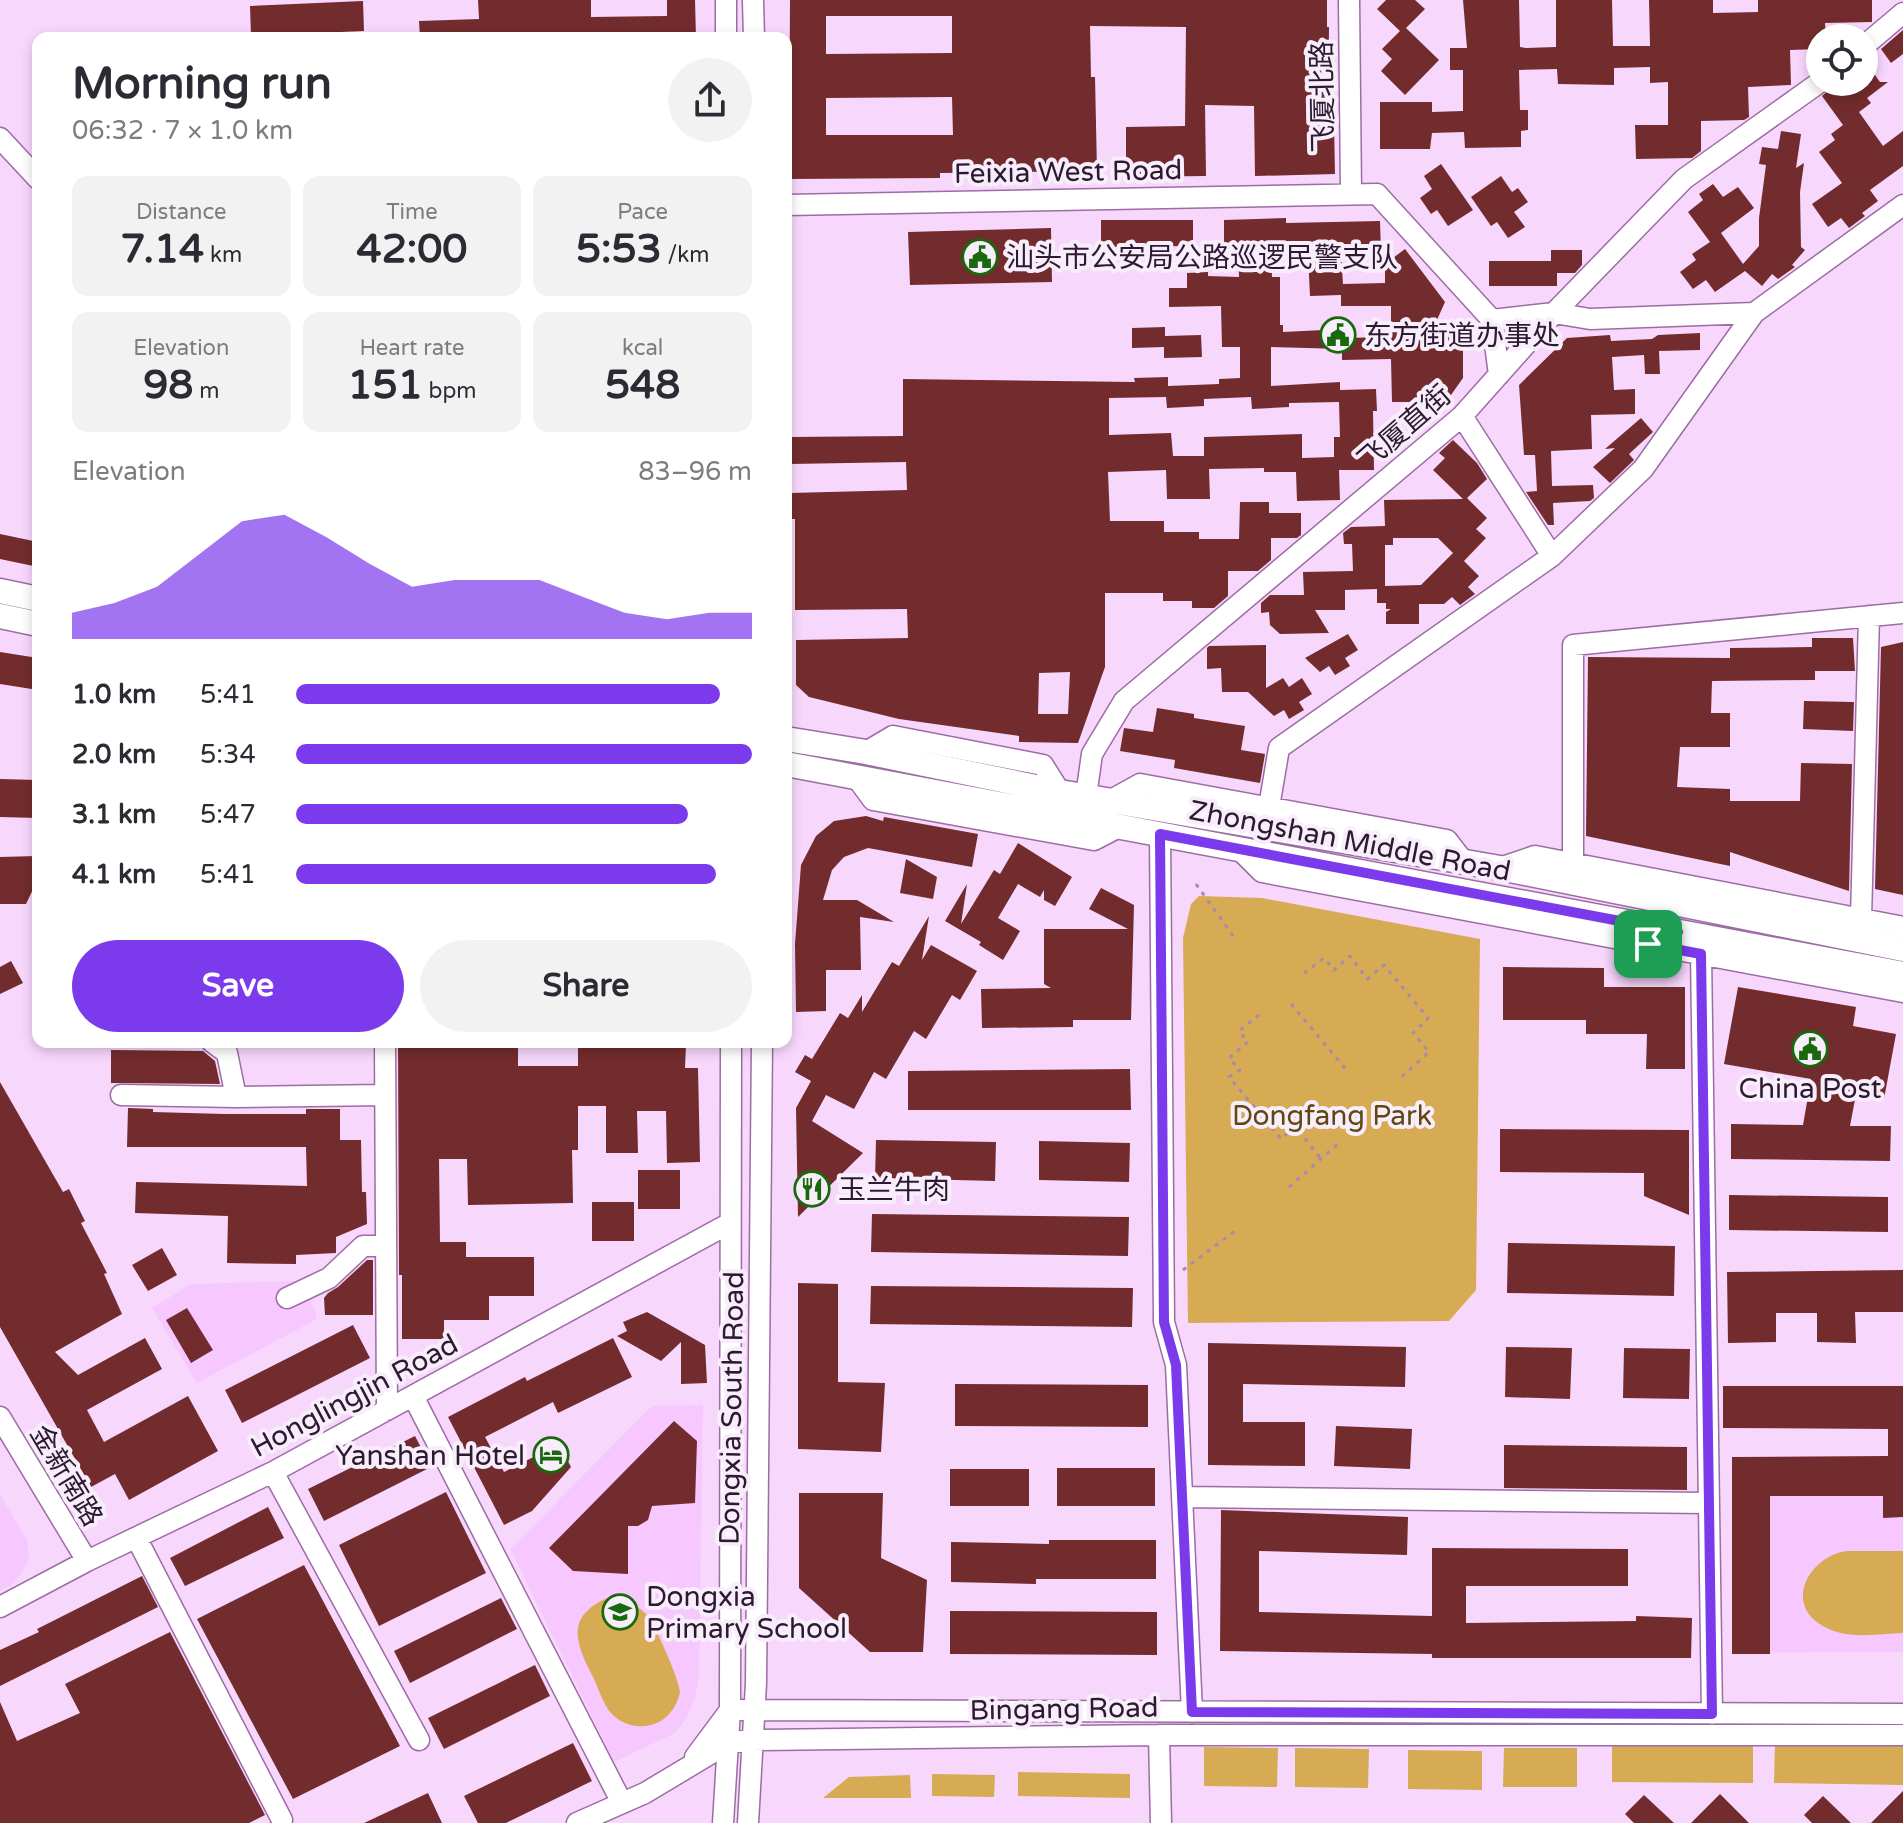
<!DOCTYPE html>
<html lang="en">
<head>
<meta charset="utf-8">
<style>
	body { margin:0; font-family:"Varela Round","Noto Sans SC",sans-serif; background:#f2f2f3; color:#2b2b33; height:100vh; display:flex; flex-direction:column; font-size:30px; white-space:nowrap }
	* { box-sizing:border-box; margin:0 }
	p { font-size:26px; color:#7c7c81 }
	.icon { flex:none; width:44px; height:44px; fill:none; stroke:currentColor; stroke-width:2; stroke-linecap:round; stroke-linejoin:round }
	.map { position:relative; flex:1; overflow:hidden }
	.drawer { position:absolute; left:32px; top:32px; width:760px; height:1016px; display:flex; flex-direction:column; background:#fff; border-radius:16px; box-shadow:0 4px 12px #0003 }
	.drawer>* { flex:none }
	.buttons { position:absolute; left:1806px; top:24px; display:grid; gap:16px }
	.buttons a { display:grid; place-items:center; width:72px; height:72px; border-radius:50%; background:#fff; box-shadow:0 4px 12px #0003; font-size:40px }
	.pin { position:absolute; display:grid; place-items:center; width:68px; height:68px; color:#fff; margin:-34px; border-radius:16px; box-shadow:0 4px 12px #0006 }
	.round { display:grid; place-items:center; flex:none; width:84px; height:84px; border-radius:42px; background:#f2f2f3 }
	.head { display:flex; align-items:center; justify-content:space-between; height:136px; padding:0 40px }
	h1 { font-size:44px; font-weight:700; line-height:60px }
	.stats { display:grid; grid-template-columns:repeat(3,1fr); gap:12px; height:136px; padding:8px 40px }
	.stats div { display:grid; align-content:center; border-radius:16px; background:#f2f2f3; text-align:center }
	.stats b { font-size:40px; font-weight:700 }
	.stats small { font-size:22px; font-weight:400 }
	.stats p { font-size:22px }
	.chart { height:224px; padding:16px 40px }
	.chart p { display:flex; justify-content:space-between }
	.chart svg { width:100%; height:144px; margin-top:8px; fill:#7c3aed; opacity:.7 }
	.primary-button { display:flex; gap:16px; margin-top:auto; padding:16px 40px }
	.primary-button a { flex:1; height:92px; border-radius:48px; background:#7c3aed; color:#fff; font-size:32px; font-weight:700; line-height:92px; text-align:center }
	.primary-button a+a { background:#f2f2f3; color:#2b2b33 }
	ul { padding:0 40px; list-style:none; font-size:26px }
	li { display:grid; grid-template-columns:128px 96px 1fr; align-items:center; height:60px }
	li i { height:20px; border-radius:10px; background:#7c3aed }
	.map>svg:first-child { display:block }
	.built { fill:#f7c8ff }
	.green { fill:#d7aa54 }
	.building { fill:#732c2d; fill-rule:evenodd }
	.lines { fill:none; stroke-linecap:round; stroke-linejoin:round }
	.minor-casing { stroke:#9d6ca5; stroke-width:23 }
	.major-casing { stroke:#9d6ca5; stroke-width:27 }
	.path { stroke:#a78bab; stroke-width:3; stroke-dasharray:4 6; stroke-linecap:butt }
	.minor { stroke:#fff; stroke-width:20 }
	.major { stroke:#fff; stroke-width:24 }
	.route-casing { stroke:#fff; stroke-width:16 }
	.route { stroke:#7c3aed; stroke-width:10 }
	.labels { text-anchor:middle; stroke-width:8; stroke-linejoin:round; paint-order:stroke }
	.street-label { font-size:28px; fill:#2d1930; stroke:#f8edfa }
	.poi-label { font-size:28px; fill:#2d1930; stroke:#f8edfa; text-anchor:start }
	.park-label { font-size:28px; fill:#614812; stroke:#f8edfa }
</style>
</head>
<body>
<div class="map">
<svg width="1903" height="1823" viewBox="0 0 1903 1823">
	<rect width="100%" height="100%" fill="#f8d7fd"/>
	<path class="built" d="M305,1281L317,1319L197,1383L152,1308L191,1284Z
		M703,1405L699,1675L695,1698L686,1719L675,1733L614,1762L510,1549L652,1406Z
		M1903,1444V1652L1732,1653V1457L1888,1456Z
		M0,1494L28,1542L29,1558L22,1573L10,1586L0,1591Z"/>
	<path class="green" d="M1199,896L1262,898L1480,939L1476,1290L1449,1321L1188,1323L1183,938L1191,904Z
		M1847,1551H1903V1633C1877,1634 1846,1640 1823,1626C1783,1604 1809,1556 1847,1551Z
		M607,1598C620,1601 636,1603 646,1614C654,1622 680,1681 680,1692C679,1697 676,1705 673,1709C659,1731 627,1732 610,1712C603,1703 599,1690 594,1679C577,1646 563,1618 607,1598Z
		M1612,1741L1753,1743V1783L1612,1782Z
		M1775,1742L1903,1744V1785L1774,1783Z
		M1204,1747L1278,1748L1277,1787L1204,1786Z
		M1295,1748L1369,1749L1368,1788L1295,1787Z
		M1504,1748H1577V1787H1503Z
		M1408,1750L1482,1751V1790L1408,1789Z
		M1018,1772L1130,1774V1798L1018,1796Z
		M932,1774L995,1775L994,1797L932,1796Z
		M910,1775L911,1798H823L849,1777Z"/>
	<path class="building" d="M478,0H591V17L667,16V0H695L696,38H420L419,21L479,19Z
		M790,0H1327V27H1329L1328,124H1334L1335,174L1255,176L1254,106L1205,105L1206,176L1126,177V127L1185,126L1186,27L1090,26L1091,77H1095L1097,171L940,173V178L789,179ZM826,16H952V53L826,54ZM952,97L953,135H826V98Z
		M1386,0H1415L1425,9L1406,28L1439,60L1405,95L1381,71L1392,59L1382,49L1400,31L1377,9Z
		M1463,0H1519L1520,47L1526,48L1556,47V0H1612L1613,46H1650L1649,0H1713V13L1758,12V0H1872V22L1825,23L1826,38H1820V49L1790,50L1791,85L1748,87L1749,117L1744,120L1701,121V151L1692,158L1636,159L1635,125H1668V82L1650,83V67L1614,68V85L1558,84L1557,69L1519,70L1520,110H1528V130L1521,131V147L1465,148L1464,132L1432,133L1430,149H1380V102H1432V112L1463,111V70H1450V48H1467Z
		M363,1L364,31L251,36L250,6Z
		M1903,30V54L1891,63L1881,49Z
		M1864,60L1880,82H1888L1867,98L1871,103L1859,112L1883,146L1903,131V166L1870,190L1878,201L1862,213L1865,216L1849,228L1841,218L1828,227L1812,204L1842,183L1819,152L1835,140L1831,134L1843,125L1822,96L1838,82H1864Z
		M1781,131L1801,134L1796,168L1804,163L1800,192L1801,247L1805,250L1792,265L1795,267L1778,279L1772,274L1762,286L1745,271L1715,292L1706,280L1693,289L1680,272L1696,260L1692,254L1710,242L1688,212L1703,200L1699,194L1713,184L1723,197L1738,187L1754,208L1721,233L1743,264L1759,246V218L1766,165L1759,164L1762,147L1778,149Z
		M1441,164L1473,210L1448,226L1437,210L1431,214L1420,198L1432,189L1424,176Z
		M1501,176L1512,192L1518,188L1528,202L1514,212L1525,227L1508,238L1497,222L1491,226L1471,197Z
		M1286,218V223L1380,221L1381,253L1341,254L1343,284L1385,283V264L1405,249L1445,302L1432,331H1463V378L1446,402H1392L1391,359L1342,360V349L1271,347V386L1340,382V390L1376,389L1377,411H1373L1374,470H1339L1340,500L1297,501L1296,472H1264V468L1209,469L1210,499H1167L1166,470L1108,472L1110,521H1164V532H1199V539H1239L1240,502H1269V513H1301V535L1297,538H1271V560L1258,571H1228V596L1214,608H1192V601H1163V593H1105V667L1078,743L1019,742V736L899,719L809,697L796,685V640L908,638L907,609L795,610V519H791L790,493L907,490L906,462L790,464V437L903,436V379L1135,382L1134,378L1168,377V386L1219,384V379L1240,378V347H1222L1221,306L1169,307V288H1187V273L1208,272V276L1239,277L1238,245H1224V220ZM1304,241V255H1308L1310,296L1341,295V306H1391V337L1343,338V329L1283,332V325H1280V277H1272L1271,242ZM1166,397L1167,408L1204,406V399L1251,397L1252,409L1289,407V403L1339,402L1340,437H1334V457L1302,458V434L1204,437V456H1173L1171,433L1109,435V398ZM1070,672L1068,714H1038L1039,673Z
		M1101,220H1193V246L1101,247Z
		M1051,228L1052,282L910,285L908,232Z
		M1551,250H1582V265L1575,273H1557V286H1489V261H1551Z
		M1165,327V336L1201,335L1202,357L1164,358V347L1132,348V328Z
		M1700,333V350L1659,351L1660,374H1645L1644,355L1612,357L1614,390L1635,389V414L1591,415L1592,449L1551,451L1552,486L1593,485L1594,498L1590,501L1553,503L1554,525H1548L1526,492L1537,491L1535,455H1524L1519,385L1567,338L1610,335L1611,341L1652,339L1658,335Z
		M1641,418L1653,432L1629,454L1634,460L1610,483L1593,467L1615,448L1605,449Z
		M1453,440L1477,463L1487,479L1467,498L1487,518L1476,529L1486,538L1464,561L1479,576L1468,587L1475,594L1460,605L1452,597L1444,604H1419V624H1386V612L1391,609H1386V603H1377V589L1345,590V610H1315L1329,633L1280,634L1270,625L1269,612L1261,613V603L1270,595H1304L1303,572L1353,571L1352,544H1344L1343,533L1351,527L1385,526L1384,500L1463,499L1433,470L1445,458L1439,453ZM1393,538H1438L1453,553L1421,585L1385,586V545H1393Z
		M0,534L38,542V567L0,559Z
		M1348,634L1358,650L1345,658L1350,666L1335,675L1329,666L1320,672L1305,658Z
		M1812,638H1853L1855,671H1815V680L1712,681L1711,713H1730V747H1680L1677,787L1730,789V801H1800L1801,763L1852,764L1849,891L1730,852V866L1586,836L1588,657L1730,658V648L1812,647Z
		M1903,642V895L1875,889L1881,647Z
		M1266,645V688L1283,678L1289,687L1302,678L1312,694L1299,702L1304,710L1289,719L1284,710L1274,716L1248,692H1222L1221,668L1207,669V648L1209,646Z
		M0,652L38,658V690L0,684Z
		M1804,701L1854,702L1853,731L1803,729Z
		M1157,708L1194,714V718L1245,726L1241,750L1265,754L1260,783L1174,768L1175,760L1120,751L1124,728L1153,732Z
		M0,779L38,780V818L0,817Z
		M866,816L883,821L884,817L978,834L972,867L868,848L844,857L832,870L823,900H857L894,922L860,917L861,970H826V1011L796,1012L795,944L801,865L816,836L834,821Z
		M1018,843L1072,877L1055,906L1044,900V890L1040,897L1018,884L998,918L1020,931L1003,960L979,945L981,942L945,921L967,884L961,924L994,870L1000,874Z
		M37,856L38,879L26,904H0V857Z
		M906,859L937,877L933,899L900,893Z
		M1101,888L1134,905L1131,1020H1073V1027L982,1028L981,989L1051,988L1044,984V929H1128L1089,909Z
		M929,916L922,960L931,945L977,971L960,1000L952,995L926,1039L914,1031L886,1079L874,1072L854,1109L826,1095L812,1121L863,1153L798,1217L796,1108L811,1081L795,1072L805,1055L812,1059L840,1013L848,1018L862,995V1012L892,962L899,966Z
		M11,961L23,983L0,994V967Z
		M1503,967L1604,968V987H1685V1069H1646L1647,1034H1586V1020H1503Z
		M1738,987L1856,1007L1853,1026L1896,1034L1884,1099L1856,1094L1850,1126H1891L1890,1161L1731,1159V1124L1803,1125L1811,1079L1724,1064Z
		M398,1042H518V1066H578V1044L686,1045L685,1068H698L700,1162L667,1163L666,1111H637L638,1153H606V1106H578V1150H572L573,1203L468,1205L467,1159H439L440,1242H466V1257H534V1296H489V1320H444V1339H402V1275H399Z
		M111,1050L203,1051L215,1061L220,1084L111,1083Z
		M1130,1069L1131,1110H908V1071Z
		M0,1082L63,1192L69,1189L85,1221L81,1223L107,1273L104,1274L122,1314L55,1352L78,1375L145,1338L162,1369L87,1410L104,1442L188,1396L218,1451L129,1500L115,1474L91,1487L0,1327Z
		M128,1108L153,1109V1112L224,1114H306V1109H340V1140H361L362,1192H366L367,1224L336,1237V1253L296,1255V1264L227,1263L228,1216L135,1213L136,1182L307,1186L306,1147H127Z
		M1500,1129L1689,1130V1215L1644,1196V1173L1500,1172Z
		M876,1140L996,1142L995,1181L875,1178Z
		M1039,1141L1130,1143L1129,1182L1039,1180Z
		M638,1170H680V1209H638Z
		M1729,1195L1888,1197V1232L1729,1230Z
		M592,1202H634V1241H592Z
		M872,1214L1129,1217L1128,1256L871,1252Z
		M1508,1243L1675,1246L1674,1296L1507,1293Z
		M162,1248L177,1275L148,1291L132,1265Z
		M367,1260H373V1315H325L324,1298L328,1293L338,1287Z
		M1903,1270V1312H1855L1856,1343L1817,1342V1313H1776V1342L1728,1343L1727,1272Z
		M798,1283L838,1284V1382L885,1383L881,1452L798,1449Z
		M871,1286L1133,1288L1132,1327L870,1324Z
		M187,1308L213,1350L191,1363L166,1320Z
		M647,1312L705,1345L707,1383L681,1384V1342L661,1361L617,1336L627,1331L623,1322Z
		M353,1325L370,1358L242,1423L225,1390Z
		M613,1338L632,1377L558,1413L553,1402L485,1437L504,1472L559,1444L571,1467L532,1511L504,1525L448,1417L525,1377L527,1381Z
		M1208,1343L1406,1347L1405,1387L1243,1384V1422H1305V1466L1208,1465Z
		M1506,1347L1572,1348L1570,1399L1505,1397Z
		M1624,1348L1690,1349L1689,1399L1623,1398Z
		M955,1384L1148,1385V1427L955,1426Z
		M1723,1386H1903V1517L1883,1518V1496H1770V1654H1732V1457L1888,1456V1429L1723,1428Z
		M674,1421L697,1441L695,1503L652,1506L648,1520L638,1526H628V1574L573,1571L549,1548Z
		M1336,1426L1412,1429L1410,1469L1334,1466Z
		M415,1436L431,1467L324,1521L308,1489Z
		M1504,1445L1687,1447V1490L1504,1488Z
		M1057,1468H1155V1506H1057Z
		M950,1469H1029V1506H950Z
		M446,1492L486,1573L379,1626L339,1545Z
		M799,1493H883L881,1558L927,1580L923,1652H870L799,1588Z
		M268,1507L284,1538L185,1586L170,1558Z
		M1221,1510L1408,1517L1407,1555L1259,1551V1612L1432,1616V1548L1628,1549V1586H1466V1623L1636,1621V1616L1692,1618L1691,1658H1432V1654L1220,1651Z
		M1049,1540H1156V1579H1036V1584L951,1582V1542L1049,1544Z
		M304,1565L400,1746L293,1799L197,1619Z
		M142,1576L158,1607L0,1686V1650L39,1632L37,1629Z
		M501,1598L517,1629L410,1683L394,1651Z
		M950,1611L1157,1612V1655L950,1654Z
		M170,1632L265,1815L249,1823H0V1702L17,1741L80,1713L65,1684Z
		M535,1665L550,1696L444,1749L428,1718Z
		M573,1743L592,1781L506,1823H478L464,1796Z
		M1903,1791V1823H1871Z
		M428,1793L442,1823H364Z
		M1720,1794L1749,1823H1691Z
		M1644,1795L1674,1823H1634L1625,1814Z
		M1823,1796L1851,1823H1812L1804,1815Z"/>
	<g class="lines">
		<defs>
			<path id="minor" d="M726,0V38
				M753,0L754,38
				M1349,0L1351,193
				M1864,46L1903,13
				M0,138L38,179
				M786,205L1377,194L1492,320L1554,313L1590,319L1754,313
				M1492,320L1499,375
				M1462,416L1552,556
				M866,752L893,736L1043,765L1060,792
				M856,777L873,800L1094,840L1119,827
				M1086,796L1092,754L1124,701L1462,416L1554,313L1684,179L1820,82
				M1111,800L1140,784L1447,840L1464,862
				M1269,807L1279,748L1552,556L1643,469L1754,313L1903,205
				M1160,834L1164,1322L1176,1365L1192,1712
				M1239,849L1262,872L1903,992
				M1573,863V645L1903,613
				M1500,868L1535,856L1903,927
				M1852,928L1861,919L1869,616
				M1701,954L1712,1714
				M212,1042L227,1053L236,1097L385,1095
				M385,1042L387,1410
				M121,1095L236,1097
				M287,1298L329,1278L363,1246H386
				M413,1396L622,1803
				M0,1417L87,1561
				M273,1472L419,1740
				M1182,1497L1707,1503
				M137,1539L282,1820
				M0,1607L87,1561L273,1472L730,1223
				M1159,1735L1161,1823
				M695,1757L730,1710L1903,1714
				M577,1823L645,1793L730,1742L753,1740L1159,1735H1903
				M723,1823L730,1710L731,1042
				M748,1823L756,1683L762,1042"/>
			<path id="major" d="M0,591L38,599
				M0,616L38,624
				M786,739L866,752L1060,792L1500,868L1903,949
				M786,764L1903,974"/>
		</defs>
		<use href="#minor" class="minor-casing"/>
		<use href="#major" class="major-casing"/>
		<path class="path" d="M1196,884L1233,936
			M1304,973L1324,958L1334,970L1350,956L1367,979L1384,965L1428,1018L1413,1033L1429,1052L1398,1080
			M1291,1004L1349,1073
			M1259,1015L1239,1031L1248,1042L1229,1058L1240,1070L1229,1077L1281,1139L1295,1126L1321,1159
			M1289,1187L1340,1142
			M1183,1270L1239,1228"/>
		<use href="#minor" class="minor"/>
		<use href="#major" class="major"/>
	</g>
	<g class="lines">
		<defs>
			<path id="route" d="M1160,834L1678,932L1648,944L1701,954L1712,1714L1192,1712L1176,1365L1164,1322Z"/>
		</defs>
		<use href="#route" class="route-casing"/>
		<use href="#route" class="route"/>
	</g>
	<defs>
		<symbol id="civic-ring" viewBox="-11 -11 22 22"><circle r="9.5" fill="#f8edfa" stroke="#17690c" stroke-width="1.5"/><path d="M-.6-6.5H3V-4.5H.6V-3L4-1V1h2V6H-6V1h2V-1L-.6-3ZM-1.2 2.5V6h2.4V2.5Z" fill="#17690c"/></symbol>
		<symbol id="restaurant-ring" viewBox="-11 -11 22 22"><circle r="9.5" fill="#f8edfa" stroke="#17690c" stroke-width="1.5"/><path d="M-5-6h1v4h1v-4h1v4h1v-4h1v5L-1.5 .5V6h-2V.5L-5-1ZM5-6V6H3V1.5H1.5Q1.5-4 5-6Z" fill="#17690c"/></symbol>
		<symbol id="hotel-ring" viewBox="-11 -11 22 22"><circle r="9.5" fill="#f8edfa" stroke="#17690c" stroke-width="1.5"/><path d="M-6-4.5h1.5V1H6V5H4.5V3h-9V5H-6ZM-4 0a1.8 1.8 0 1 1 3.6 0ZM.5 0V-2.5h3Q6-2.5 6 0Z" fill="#17690c"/></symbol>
		<symbol id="school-ring" viewBox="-11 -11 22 22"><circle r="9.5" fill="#f8edfa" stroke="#17690c" stroke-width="1.5"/><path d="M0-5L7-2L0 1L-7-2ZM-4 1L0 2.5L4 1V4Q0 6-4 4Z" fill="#17690c"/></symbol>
	</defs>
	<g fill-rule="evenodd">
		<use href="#civic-ring" x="960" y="237" width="40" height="40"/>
		<use href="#civic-ring" x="1318" y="315" width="40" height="40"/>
		<use href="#civic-ring" x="1790" y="1029" width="40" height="40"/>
		<use href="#restaurant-ring" x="792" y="1169" width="40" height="40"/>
		<use href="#hotel-ring" x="531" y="1435" width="40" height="40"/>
		<use href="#school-ring" x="600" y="1592" width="40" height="40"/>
	</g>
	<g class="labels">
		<g class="street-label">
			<text transform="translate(1322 97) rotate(-91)" y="10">飞厦北路</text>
			<text transform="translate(1068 171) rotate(-1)" y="10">Feixia West Road</text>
			<text transform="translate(1404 427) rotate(-41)" y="10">飞厦直街</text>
			<text transform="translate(1350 840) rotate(11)" y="10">Zhongshan Middle Road</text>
			<text transform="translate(354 1395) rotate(-28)" y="10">Honglingjin Road</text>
			<text transform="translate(731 1408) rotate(-89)" y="10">Dongxia South Road</text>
			<text transform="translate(67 1475) rotate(59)" y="10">金新南路</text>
			<text transform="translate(1064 1708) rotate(-1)" y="10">Bingang Road</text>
		</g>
		<g class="poi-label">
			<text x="1006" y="267">汕头市公安局公路巡逻民警支队</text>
			<text x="1364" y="345">东方街道办事处</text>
			<text x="1810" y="1098" text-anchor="middle">China Post</text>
			<text x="838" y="1199">玉兰牛肉</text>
			<text x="525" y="1465" text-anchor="end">Yanshan Hotel</text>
			<text x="646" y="1606">Dongxia<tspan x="646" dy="32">Primary School</tspan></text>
		</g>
		<g class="park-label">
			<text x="1332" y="1125">Dongfang Park</text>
		</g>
	</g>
</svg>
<div class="buttons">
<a><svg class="icon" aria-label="locate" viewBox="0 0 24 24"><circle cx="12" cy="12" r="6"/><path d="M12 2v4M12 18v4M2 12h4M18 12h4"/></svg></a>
</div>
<div class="pin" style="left:1648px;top:944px;background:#1e9e55"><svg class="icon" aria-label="arrive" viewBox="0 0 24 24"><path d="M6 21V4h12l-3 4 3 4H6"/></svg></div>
<section class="drawer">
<div class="head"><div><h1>Morning run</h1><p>06:32 · 7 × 1.0 km</p></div><a class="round"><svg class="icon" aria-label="share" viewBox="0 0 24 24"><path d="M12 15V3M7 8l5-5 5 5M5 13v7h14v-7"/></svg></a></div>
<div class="stats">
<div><p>Distance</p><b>7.14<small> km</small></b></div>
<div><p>Time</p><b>42:00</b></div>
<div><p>Pace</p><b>5:53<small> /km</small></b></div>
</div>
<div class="stats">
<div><p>Elevation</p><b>98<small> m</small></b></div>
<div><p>Heart rate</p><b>151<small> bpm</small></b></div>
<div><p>kcal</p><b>548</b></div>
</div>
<div class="chart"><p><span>Elevation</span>83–96 m</p>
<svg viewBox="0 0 160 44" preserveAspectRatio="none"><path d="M0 44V36L10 33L20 28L30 18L40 8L50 6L60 13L70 21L80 28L90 26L100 26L110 26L120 31L130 36L140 38L150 36L160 36V44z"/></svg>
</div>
<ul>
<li><b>1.0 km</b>5:41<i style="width:93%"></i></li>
<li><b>2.0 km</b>5:34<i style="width:100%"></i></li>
<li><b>3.1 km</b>5:47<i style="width:86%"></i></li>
<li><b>4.1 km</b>5:41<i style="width:92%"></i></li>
</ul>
<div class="primary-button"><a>Save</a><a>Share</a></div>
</section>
</div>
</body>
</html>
